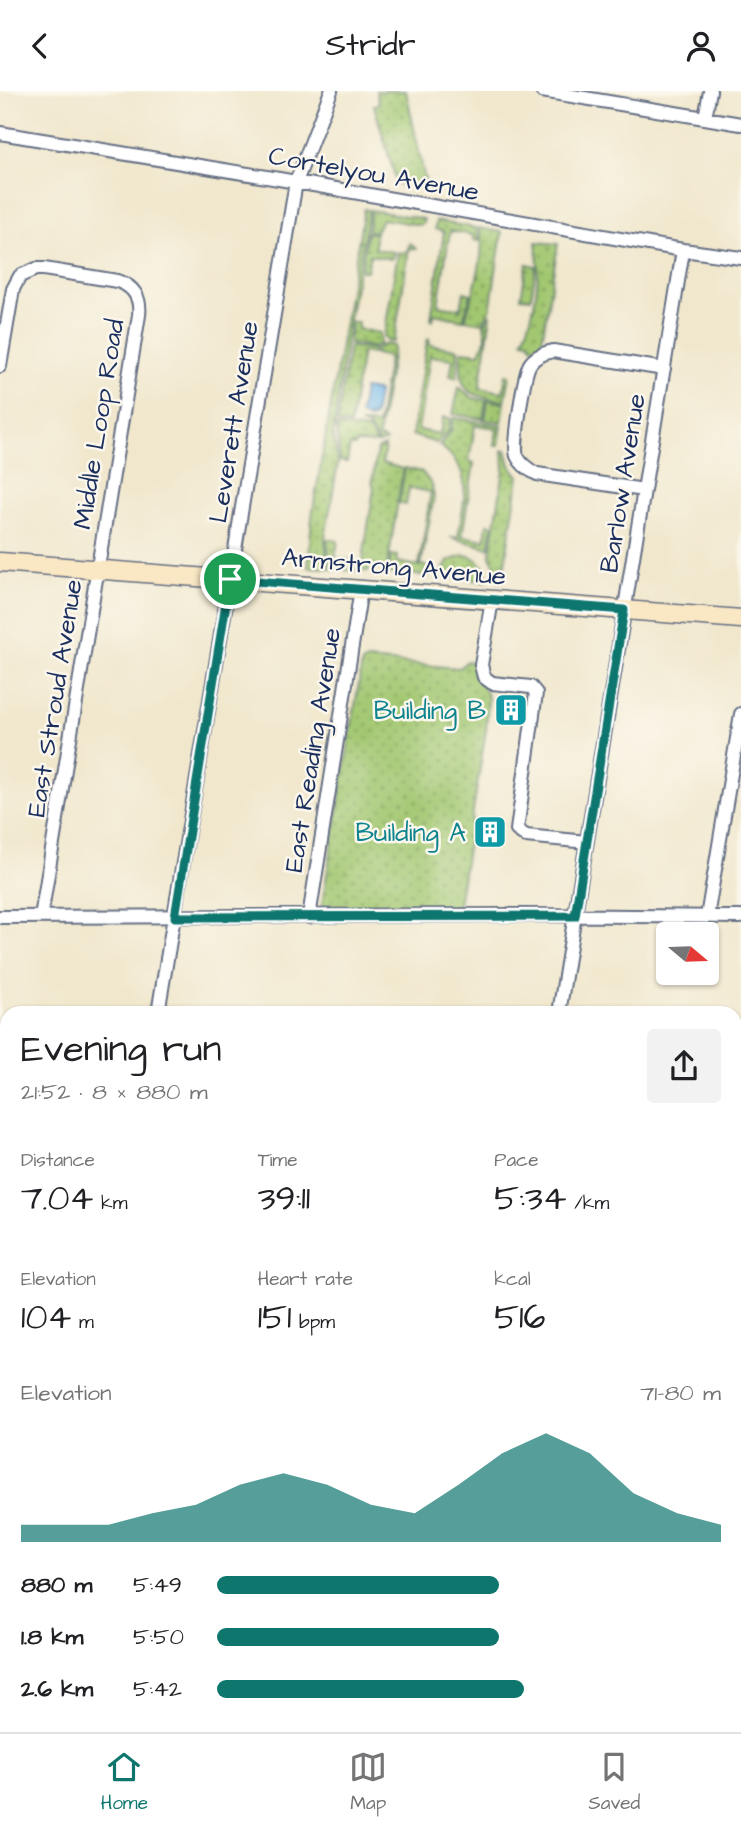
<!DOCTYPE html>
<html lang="en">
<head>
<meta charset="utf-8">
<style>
	body { margin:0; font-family:"Architects Daughter",sans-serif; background:#f2f2f2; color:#202124; height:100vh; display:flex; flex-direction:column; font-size:26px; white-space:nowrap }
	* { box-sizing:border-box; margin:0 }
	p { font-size:23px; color:#757577 }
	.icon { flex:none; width:38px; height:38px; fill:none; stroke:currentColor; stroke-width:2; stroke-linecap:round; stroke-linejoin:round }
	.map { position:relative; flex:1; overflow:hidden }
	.panel { position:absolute; left:0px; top:915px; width:742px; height:726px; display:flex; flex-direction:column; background:#fff; border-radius:21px 21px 0 0; box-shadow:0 2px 5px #0004 }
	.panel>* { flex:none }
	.needle { width:46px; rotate:109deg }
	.fabs { position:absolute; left:656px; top:831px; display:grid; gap:14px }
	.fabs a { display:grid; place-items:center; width:63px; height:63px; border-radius:7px; background:#fff; box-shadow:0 2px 5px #0004; font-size:35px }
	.pin { position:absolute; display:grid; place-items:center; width:60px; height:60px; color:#fff; margin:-30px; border:4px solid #fff; border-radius:50%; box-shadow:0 2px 7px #0007 }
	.round { display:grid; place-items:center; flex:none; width:74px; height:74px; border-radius:7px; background:#f2f2f2 }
	.headline { display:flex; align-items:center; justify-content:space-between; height:119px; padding:0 21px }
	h1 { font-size:38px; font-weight:600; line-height:52px }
	.metrics { display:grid; grid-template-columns:repeat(3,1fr); gap:10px; height:119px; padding:7px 21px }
	.metrics div { display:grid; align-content:center }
	.metrics b { font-size:35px; font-weight:600 }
	.metrics small { font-size:19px; font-weight:400 }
	.metrics p { font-size:19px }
	.chart { height:196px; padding:14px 21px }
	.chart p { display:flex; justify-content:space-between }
	.chart svg { width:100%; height:126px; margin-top:7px; fill:#0f766e; opacity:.7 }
	ul { padding:0 21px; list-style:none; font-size:23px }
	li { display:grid; grid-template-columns:112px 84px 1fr; align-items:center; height:52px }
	li i { height:18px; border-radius:9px; background:#0f766e }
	header { display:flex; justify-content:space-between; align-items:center; height:91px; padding:0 21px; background:#fff; font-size:32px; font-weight:600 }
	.dock { display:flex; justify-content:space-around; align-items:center; height:98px; border-top:2px solid #e0e0e0; background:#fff; font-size:19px; color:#757577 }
	.dock a { display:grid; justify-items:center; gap:4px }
	.dock .current { color:#0f766e }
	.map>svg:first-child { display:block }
	.green { fill:url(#green-dots); stroke:#5e7b68; stroke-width:2 }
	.water { fill:url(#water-ripples); stroke:#4875a5; stroke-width:2 }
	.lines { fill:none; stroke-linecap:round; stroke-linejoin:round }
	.street-casing { stroke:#666f84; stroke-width:16 }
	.secondary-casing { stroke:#666f84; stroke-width:21 }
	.street { stroke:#fff; stroke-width:12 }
	.secondary { stroke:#fae7c3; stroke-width:18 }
	.route-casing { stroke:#fff; stroke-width:14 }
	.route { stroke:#0f766e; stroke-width:9 }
	.labels { text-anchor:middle; stroke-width:5; stroke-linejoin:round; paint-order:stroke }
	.street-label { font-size:26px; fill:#1b2f5e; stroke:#fbf7ec }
	.culture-label { font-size:26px; fill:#0d838f; stroke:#fbf7ec; text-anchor:end }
</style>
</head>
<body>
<header><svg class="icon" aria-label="back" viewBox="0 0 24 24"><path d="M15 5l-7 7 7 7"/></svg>Stridr<svg class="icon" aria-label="person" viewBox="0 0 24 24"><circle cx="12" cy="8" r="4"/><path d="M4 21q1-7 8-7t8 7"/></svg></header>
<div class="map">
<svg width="741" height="1641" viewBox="0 0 741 1641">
	<defs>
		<pattern id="green-dots" width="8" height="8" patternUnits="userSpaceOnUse" patternTransform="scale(1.75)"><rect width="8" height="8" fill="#a2c771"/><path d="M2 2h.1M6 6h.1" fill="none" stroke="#83a260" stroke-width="1.8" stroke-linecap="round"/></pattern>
		<pattern id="water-ripples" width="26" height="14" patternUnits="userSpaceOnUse" patternTransform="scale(1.75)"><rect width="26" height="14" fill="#74bbec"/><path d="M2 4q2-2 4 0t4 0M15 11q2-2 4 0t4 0" fill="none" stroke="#5e98c2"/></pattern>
	</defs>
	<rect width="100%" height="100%" fill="#fbf7ec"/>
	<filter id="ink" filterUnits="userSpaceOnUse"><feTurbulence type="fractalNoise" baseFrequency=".0143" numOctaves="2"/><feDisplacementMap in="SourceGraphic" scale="14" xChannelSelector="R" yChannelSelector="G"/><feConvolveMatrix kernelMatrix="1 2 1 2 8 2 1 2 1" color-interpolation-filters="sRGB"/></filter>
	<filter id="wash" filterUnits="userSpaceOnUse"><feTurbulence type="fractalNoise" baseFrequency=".00686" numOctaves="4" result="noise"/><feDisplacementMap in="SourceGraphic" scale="28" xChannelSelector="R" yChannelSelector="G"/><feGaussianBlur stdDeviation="1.57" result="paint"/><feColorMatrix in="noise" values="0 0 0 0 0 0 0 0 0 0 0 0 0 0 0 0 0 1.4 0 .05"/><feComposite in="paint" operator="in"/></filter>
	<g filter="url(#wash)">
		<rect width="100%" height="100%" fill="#f0e7cc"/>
		<path class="green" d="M376,0H406L427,98L397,93L374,14L379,13Z
			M364,118L369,119L350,223L333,342L338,372L325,447L328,477L308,476L312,425Z
			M371,119L424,128L423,132L420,134L382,128L376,141L368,140Z
			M436,130L476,137L480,150L473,149V144L450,140L438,214L461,218L464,201L471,203L463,229L434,223L433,229L431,228L444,141L435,138Z
			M479,137L502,141L490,220L482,232L465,229C472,206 488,159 479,137Z
			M367,141L375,143V158L394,161L392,168L370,164L367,180H361Z
			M536,151L558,153L542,250L533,256L529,250L523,249C536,220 541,181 536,151Z
			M410,152L416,158H409L394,251L388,250L384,245L398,161L406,162Z
			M527,173L536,175L531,207L521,206Z
			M491,223L480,297L503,301L506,283L510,284L505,310C466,303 459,303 461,260L480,262L486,246L484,233Z
			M351,231L358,232V238L380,242V253L374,256L349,252Z
			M429,248L430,254L458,258L457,286L450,285L453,268L430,265L418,339L440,343L443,326L450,327L449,339L436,352L412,344L427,250Z
			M385,253L394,255L378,346L386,350L379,353L368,335L360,333L378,334L389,266L375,263L376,258Z
			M349,255L373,258V263L362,261L350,334L337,332Z
			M459,296L473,307L486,309L483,328L453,323Z
			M488,309L505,312L502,331L485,329Z
			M453,327L502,334L499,354H495L497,337L475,334L469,370L474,372L462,445L485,449L487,433L493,434L489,457L450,446H458C464,408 475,380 439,354L451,340Z
			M336,335L369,339L377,353L357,352L355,355H350L347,371L340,370Z
			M385,355L382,372L403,378L387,478L372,476L368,480H361L374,397L372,391L377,359Z
			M503,359H506L510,374L519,385L502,491H498L497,478L490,465L504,379Z
			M405,377L422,381L432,394L434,406L421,474L429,476V485L388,482L391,464L397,465V471L419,475L431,401L409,397L406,414L399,412Z
			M327,448L338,450L335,467L358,470L356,480L330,478Z
			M464,464C479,466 486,475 487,490L440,486L448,470Z
			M367,569L459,577L467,570L474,572L488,608L486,639L458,814L455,818L321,819L362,572Z"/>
		<path class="water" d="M364,298L378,300L374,326L369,328L360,324Z"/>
	</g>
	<g filter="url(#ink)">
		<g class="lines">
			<defs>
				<path id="street" d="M542,0L741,33
					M705,27L710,0
					M0,42L279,88L683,159L741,167
					M0,275L13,198L20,185L36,178H44L117,190C134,195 141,207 139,224L41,826
					M644,399L537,383C529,379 521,374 517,365C513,355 524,282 530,273C535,265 544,262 553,260L664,278
					M492,509L481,574L484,586L492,592L531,596L536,602L517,739L526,745L587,751
					M0,826L523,824L741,826
					M309,826L361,498
					M707,826L741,623
					M158,922L296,91L331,0
					M559,922L683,159
					M0,955H7
					M735,961H741
					M0,1087H7
					M735,1093H741
					M0,1220H7
					M735,1225H741
					M0,1349H7
					M735,1355H741
					M735,1425L741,1414
					M0,1479H7
					M735,1555H741
					M128,1634V1641
					M389,1641V1634
					M521,1641V1634
					M654,1641V1634"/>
				<path id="secondary" d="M0,471L741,528
					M0,1628H7
					M735,1632H741"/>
			</defs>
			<use href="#street" class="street-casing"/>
			<use href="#secondary" class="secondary-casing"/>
			<use href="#street" class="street"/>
			<use href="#secondary" class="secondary"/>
		</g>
	</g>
	<g class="lines" filter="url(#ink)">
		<defs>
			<path id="route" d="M230,488L624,519L575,825L175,826Z"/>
		</defs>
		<use href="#route" class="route-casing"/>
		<use href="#route" class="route"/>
	</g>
	<defs>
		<symbol id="building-square" viewBox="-11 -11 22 22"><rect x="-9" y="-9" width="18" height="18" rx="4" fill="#0f9aa8" stroke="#fbf7ec"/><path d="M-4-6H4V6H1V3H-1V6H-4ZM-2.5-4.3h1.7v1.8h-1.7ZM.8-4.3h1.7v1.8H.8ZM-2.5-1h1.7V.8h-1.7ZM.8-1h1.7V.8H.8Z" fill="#fff"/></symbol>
	</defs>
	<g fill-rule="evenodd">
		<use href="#building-square" x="492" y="600" width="38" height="38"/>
		<use href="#building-square" x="471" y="722" width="38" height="38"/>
	</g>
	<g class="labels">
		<g class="street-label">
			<text transform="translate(374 82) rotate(10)" y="9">Cortelyou Avenue</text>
			<text transform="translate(233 331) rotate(-81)" y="9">Leverett Avenue</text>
			<text transform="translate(98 333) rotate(-81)" y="9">Middle Loop Road</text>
			<text transform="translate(622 392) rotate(-81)" y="9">Barlow Avenue</text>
			<text transform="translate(394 475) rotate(5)" y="9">Armstrong Avenue</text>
			<text transform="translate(54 607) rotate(-81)" y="9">East Stroud Avenue</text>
			<text transform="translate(312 659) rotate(-81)" y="9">East Reading Avenue</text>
		</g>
		<g class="culture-label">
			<text x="486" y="628">Building B</text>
			<text x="466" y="750">Building A</text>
		</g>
	</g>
</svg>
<div class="fabs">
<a><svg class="needle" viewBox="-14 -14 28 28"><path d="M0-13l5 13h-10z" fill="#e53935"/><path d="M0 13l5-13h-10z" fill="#757577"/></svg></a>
</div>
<div class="pin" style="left:230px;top:488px;background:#1e9e55"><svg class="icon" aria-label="arrive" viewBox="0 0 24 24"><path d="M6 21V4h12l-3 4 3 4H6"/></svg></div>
<section class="panel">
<div class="headline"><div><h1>Evening run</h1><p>21:52 · 8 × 880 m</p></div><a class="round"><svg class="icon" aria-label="share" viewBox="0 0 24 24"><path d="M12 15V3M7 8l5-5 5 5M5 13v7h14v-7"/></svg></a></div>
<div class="metrics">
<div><p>Distance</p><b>7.04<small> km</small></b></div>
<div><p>Time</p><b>39:11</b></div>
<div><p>Pace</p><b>5:34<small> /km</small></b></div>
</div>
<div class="metrics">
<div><p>Elevation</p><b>104<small> m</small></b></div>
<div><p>Heart rate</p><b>151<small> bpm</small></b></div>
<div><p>kcal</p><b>516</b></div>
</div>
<div class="chart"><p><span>Elevation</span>71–80 m</p>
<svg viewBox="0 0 160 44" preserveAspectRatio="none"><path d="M0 44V38L10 38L20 38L30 34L40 31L50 24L60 20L70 24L80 31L90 34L100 24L110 13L120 6L130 13L140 27L150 34L160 38V44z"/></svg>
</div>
<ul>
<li><b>880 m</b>5:49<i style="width:56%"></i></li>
<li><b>1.8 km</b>5:50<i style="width:56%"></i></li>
<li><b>2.6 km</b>5:42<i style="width:61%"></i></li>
</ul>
</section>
</div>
<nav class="dock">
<a class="current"><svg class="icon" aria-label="home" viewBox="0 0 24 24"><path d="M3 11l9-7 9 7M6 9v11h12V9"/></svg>Home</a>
<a><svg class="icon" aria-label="map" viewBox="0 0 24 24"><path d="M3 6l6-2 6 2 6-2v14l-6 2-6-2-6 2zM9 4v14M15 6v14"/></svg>Map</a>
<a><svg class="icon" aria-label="saved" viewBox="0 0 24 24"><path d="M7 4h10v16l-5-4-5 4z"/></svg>Saved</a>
</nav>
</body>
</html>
